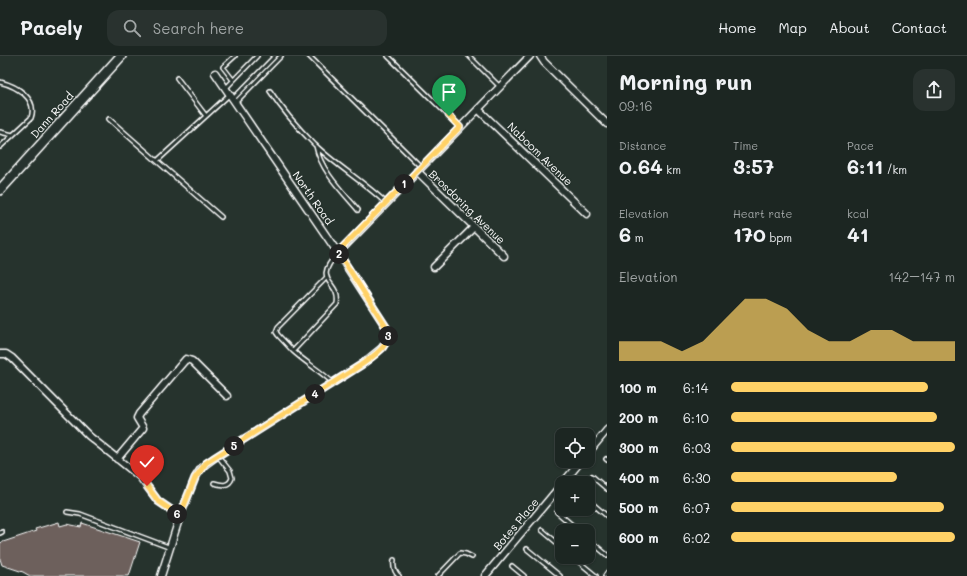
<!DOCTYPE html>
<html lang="en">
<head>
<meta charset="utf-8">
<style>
	body { margin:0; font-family:Mali,sans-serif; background:#29322f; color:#f1f3f6; height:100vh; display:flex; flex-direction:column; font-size:15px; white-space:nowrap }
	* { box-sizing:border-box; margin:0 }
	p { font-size:13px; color:#a0a5a5 }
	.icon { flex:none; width:22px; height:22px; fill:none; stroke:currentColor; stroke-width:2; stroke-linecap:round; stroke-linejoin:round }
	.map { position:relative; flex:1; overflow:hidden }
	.panel { display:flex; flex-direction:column; background:#1c2622; width:360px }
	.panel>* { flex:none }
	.controls { position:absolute; left:555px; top:372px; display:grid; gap:8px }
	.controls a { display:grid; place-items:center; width:40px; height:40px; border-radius:8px; background:#1c2622; box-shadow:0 1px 3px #0004,0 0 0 1px #3a4340; font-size:20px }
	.pin { position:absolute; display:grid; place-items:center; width:34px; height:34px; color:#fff; margin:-41px -17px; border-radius:50% 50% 50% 0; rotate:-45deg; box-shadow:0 0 4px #0007 }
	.pin .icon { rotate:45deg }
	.km { position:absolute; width:20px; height:20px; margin:-10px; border-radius:50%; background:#222; color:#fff; font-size:11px; line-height:20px; text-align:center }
	.round { display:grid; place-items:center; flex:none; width:42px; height:42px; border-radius:12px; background:#29322f }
	.summary { display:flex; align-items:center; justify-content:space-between; height:68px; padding:0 12px }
	h1 { font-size:22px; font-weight:800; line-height:30px }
	.figures { display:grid; grid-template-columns:repeat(3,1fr); gap:6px; height:68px; padding:4px 12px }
	.figures div { display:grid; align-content:center }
	.figures b { font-size:20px; font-weight:800 }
	.figures small { font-size:11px; font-weight:400 }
	.figures p { font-size:11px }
	.chart { height:112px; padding:8px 12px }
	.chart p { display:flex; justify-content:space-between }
	.chart svg { width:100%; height:72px; margin-top:4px; fill:#ffd166; opacity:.7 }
	ul { padding:0 12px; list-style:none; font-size:13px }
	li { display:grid; grid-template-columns:64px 48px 1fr; align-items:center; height:30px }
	li i { height:10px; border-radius:5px; background:#ffd166 }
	header { display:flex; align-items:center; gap:24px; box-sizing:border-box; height:56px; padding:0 20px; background:#1c2622; border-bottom:1px solid #3a4340 }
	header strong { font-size:19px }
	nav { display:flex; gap:22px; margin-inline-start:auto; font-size:14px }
	.search { width:280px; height:36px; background:#29322f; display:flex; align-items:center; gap:10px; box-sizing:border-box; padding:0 14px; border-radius:12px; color:#a0a5a5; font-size:15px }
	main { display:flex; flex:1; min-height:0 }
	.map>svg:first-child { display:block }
	.building { fill:#6d605c; stroke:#fff }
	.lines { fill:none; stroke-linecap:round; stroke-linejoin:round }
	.service-casing { stroke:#fff; stroke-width:6 }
	.minor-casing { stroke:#fff; stroke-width:9 }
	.secondary-casing { stroke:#fff; stroke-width:12 }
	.service { stroke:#26332d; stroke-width:3 }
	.minor { stroke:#26332d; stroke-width:6 }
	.secondary { stroke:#26332d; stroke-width:9 }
	.route-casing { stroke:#fff; stroke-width:8 }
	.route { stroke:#ffd166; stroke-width:5 }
	.labels { text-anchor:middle; stroke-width:3; stroke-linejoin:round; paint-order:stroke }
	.street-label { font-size:11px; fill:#fff; stroke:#26332d }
</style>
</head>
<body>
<header>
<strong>Pacely</strong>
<div class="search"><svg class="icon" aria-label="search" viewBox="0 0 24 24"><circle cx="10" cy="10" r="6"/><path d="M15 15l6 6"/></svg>Search here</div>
<nav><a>Home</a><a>Map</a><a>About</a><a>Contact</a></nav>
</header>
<main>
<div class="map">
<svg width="607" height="520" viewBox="0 0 607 520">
	<rect width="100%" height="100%" fill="#26332d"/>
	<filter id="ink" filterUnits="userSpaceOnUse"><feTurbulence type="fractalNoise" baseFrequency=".025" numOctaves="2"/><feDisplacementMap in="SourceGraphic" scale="8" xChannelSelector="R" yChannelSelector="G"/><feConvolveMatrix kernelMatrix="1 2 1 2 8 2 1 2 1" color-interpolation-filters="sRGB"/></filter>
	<g filter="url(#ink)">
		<path class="building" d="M59,466L60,470L67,468L81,471L82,467L140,486L129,520H30L23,516L2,509L0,503V487L36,475L35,473Z"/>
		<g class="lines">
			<defs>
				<path id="service" d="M309,0L421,111
					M388,0L460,71
					M469,0L500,31
					M177,22L206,60
					M233,24L223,11L235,0
					M0,26C16,30 38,42 31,62L0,91
					M225,33L257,0
					M270,35C283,55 298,72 315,89C337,110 364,126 386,147
					M233,43L275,0
					M235,47L281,0
					M109,63L221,161
					M0,76L13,79
					M316,90C321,115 342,135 358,154
					M158,104L229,39
					M293,295L278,279L276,276L278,271L327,221
					M333,327C321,315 306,307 293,295L337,248C341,224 310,227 338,197
					M606,403L607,404
					M592,420L607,433
					M214,427C221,429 229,431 232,422L230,415L218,400
					M588,444L607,460
					M67,456L80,458L171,492
					M557,456L579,475
					M542,474L562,491
					M0,477L2,476
					M588,483L607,499
					M527,493L560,520
					M573,501L596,520
					M394,504C393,511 394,516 399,520
					M512,510L524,520
					M438,520L460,497L466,498L472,501
					M605,520L607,517"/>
				<path id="minor" d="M540,0L544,6L607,68
					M478,53L587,158
					M417,115L504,200
					M338,197L530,0
					M434,211L473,172
					M0,298H6L12,302L89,380L140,421L158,445L180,460
					M588,397L607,374
					M117,403L143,372L137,362L139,358L186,303L192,305L227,340
					M563,427L581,405
					M161,520L180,460L195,422L202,411L214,402L361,309L382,292L388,282L386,271L338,197L215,17
					M485,520L562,428"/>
				<path id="secondary" d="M0,134L121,0"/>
			</defs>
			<use href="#service" class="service-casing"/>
			<use href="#minor" class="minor-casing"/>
			<use href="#secondary" class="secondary-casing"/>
			<use href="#service" class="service"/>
			<use href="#minor" class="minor"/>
			<use href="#secondary" class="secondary"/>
		</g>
	</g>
	<g class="lines" filter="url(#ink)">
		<defs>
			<path id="route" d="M147,430L158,445L180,460L195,422L206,407L361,309C373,300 394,289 386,271L338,196L460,71L449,60"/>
		</defs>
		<use href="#route" class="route-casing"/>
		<use href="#route" class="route"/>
	</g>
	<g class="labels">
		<g class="street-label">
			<text transform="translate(52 59) rotate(-48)" y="4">Dann Road</text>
			<text transform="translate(540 98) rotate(44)" y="4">Naboom Avenue</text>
			<text transform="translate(313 142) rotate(55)" y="4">North Road</text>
			<text transform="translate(467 151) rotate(44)" y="4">Brosdoring Avenue</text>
			<text transform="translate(516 468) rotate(-50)" y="4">Botes Place</text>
		</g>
	</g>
</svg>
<div class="controls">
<a><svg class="icon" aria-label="locate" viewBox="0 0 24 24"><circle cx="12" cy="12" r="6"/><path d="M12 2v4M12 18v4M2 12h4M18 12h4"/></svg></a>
<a>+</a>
<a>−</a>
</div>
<div class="pin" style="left:449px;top:60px;background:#1e9e55"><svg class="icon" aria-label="arrive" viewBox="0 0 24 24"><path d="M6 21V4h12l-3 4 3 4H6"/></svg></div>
<div class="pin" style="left:147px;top:430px;background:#d93025"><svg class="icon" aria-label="check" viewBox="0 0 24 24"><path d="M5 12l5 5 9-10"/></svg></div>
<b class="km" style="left:404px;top:128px">1</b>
<b class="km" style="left:339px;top:198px">2</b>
<b class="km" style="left:388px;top:280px">3</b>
<b class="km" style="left:315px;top:338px">4</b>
<b class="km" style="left:234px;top:390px">5</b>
<b class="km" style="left:177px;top:458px">6</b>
</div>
<section class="panel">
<div class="summary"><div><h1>Morning run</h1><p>09:16</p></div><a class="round"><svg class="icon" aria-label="share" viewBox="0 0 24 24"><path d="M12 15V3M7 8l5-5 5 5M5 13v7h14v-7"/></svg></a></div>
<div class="figures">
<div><p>Distance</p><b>0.64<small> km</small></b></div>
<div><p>Time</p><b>3:57</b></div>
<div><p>Pace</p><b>6:11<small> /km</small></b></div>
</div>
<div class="figures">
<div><p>Elevation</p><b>6<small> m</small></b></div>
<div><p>Heart rate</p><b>170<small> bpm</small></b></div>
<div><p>kcal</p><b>41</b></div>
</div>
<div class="chart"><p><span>Elevation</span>142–147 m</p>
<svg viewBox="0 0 160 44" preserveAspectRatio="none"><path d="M0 44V32L10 32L20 32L30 38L40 32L50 19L60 6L70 6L80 12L90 25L100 32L110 32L120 25L130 25L140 32L150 32L160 32V44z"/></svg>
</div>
<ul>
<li><b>100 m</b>6:14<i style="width:88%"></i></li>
<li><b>200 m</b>6:10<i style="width:92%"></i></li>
<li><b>300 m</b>6:03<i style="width:100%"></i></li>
<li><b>400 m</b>6:30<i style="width:74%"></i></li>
<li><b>500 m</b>6:07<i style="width:95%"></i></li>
<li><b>600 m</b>6:02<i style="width:100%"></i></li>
</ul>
</section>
</main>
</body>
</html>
